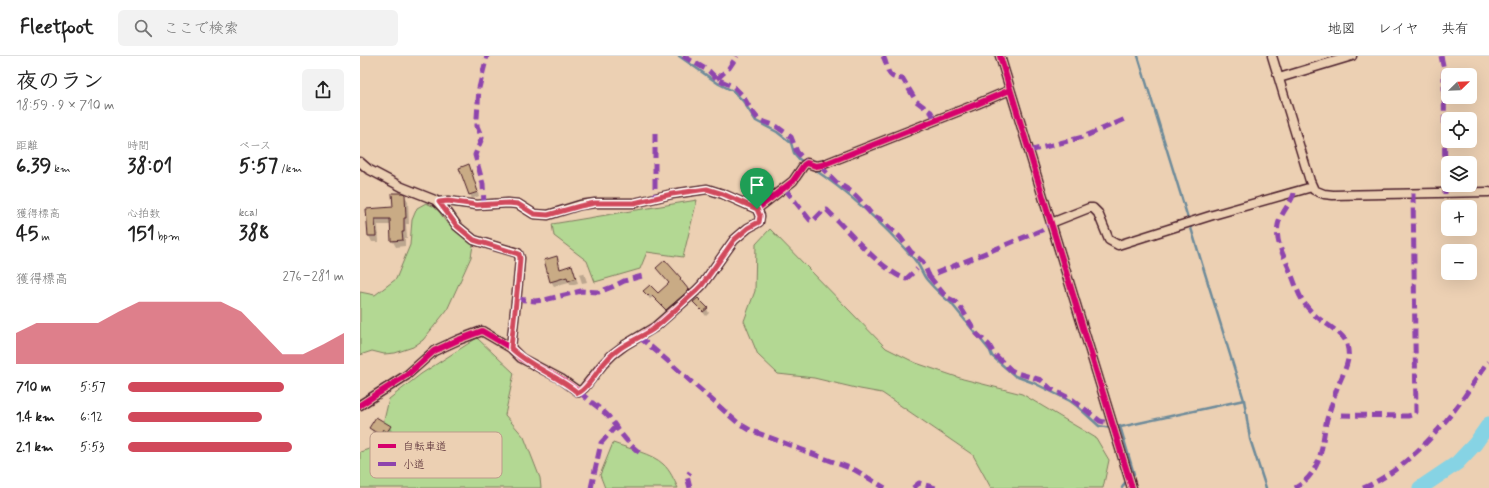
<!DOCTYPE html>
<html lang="ja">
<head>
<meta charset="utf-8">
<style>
	body { margin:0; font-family:Mynerve,"Klee One",sans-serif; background:#f2f2f2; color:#222; height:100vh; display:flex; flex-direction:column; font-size:15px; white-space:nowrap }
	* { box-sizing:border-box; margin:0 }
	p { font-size:13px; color:#767676 }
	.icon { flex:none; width:22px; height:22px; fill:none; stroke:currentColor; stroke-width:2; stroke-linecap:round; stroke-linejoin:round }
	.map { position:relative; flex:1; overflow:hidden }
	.sheet { display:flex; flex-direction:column; background:#fff; width:360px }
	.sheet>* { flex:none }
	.needle { width:26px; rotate:67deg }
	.tools { position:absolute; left:1081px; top:12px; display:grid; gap:8px }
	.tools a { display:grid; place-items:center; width:36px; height:36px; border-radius:6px; background:#fff; box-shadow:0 4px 16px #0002; font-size:20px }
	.pin { position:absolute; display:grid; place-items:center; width:34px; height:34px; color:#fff; margin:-41px -17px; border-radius:50% 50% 50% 0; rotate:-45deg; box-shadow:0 0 4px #0007 }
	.pin .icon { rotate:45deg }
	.round { display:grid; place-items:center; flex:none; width:42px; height:42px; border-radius:6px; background:#f2f2f2 }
	.summary { display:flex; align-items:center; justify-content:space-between; height:68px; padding:0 16px }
	h1 { font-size:22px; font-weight:800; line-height:30px }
	.stats { display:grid; grid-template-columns:repeat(3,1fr); gap:6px; height:68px; padding:4px 16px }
	.stats div { display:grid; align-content:center }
	.stats b { font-size:20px; font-weight:800 }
	.stats small { font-size:11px; font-weight:400 }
	.stats p { font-size:11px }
	.chart { height:112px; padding:8px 16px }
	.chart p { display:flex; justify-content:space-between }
	.chart svg { width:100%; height:72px; margin-top:4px; fill:#d1495b; opacity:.7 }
	ul { padding:0 16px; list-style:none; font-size:13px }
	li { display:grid; grid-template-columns:64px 48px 1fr; align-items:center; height:30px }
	li i { height:10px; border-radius:5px; background:#d1495b }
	header { display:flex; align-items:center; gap:24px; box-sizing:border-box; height:56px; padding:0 20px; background:#fff; border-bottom:1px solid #e0e0e0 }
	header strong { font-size:19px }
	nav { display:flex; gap:22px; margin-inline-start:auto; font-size:14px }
	.search { width:280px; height:36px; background:#f2f2f2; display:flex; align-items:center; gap:10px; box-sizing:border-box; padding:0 14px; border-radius:6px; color:#767676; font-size:15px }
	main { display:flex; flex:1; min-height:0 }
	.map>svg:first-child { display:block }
	.green { fill:#b3d893; stroke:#7e7c5f }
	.shadow { fill:#0003 }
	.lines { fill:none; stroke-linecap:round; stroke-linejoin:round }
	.stream { stroke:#6e8b9a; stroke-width:2.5 }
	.river { stroke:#86d3e4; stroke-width:15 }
	.building { fill:#c9ab85; stroke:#4a1f2b }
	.minor-casing { stroke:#4a1f2b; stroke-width:11 }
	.minor { stroke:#ecd0b3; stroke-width:8 }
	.quiet { stroke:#8e44ad; stroke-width:5; stroke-dasharray:10 5; stroke-linecap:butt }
	.cycleway-casing { stroke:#ecd0b3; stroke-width:8 }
	.cycleway { stroke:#d6006c; stroke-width:6 }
	.route-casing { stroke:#fff; stroke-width:8 }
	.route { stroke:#d1495b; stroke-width:5 }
	.key { fill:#ecd0b3; stroke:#bb9b8a; stroke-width:1 }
	.key-label { font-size:11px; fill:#4a1f2b }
</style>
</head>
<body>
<header>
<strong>Fleetfoot</strong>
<div class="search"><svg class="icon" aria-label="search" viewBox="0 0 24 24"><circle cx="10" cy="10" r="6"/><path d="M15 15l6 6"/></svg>ここで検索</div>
<nav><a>地図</a><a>レイヤ</a><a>共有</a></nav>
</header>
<main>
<section class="sheet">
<div class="summary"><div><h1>夜のラン</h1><p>18:59 · 9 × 710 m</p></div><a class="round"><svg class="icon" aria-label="share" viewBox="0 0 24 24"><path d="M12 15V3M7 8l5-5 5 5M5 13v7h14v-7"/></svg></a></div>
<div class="stats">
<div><p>距離</p><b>6.39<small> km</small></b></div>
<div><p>時間</p><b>38:01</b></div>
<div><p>ペース</p><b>5:57<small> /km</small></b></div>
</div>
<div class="stats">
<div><p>獲得標高</p><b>45<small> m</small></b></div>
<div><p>心拍数</p><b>151<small> bpm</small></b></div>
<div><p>kcal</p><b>388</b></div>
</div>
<div class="chart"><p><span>獲得標高</span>276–281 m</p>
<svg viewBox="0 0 160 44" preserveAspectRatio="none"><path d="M0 44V25L10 19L20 19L30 19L40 19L50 12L60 6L70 6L80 6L90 6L100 6L110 12L120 25L130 38L140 38L150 32L160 25V44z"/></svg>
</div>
<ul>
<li><b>710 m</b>5:57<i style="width:72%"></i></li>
<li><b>1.4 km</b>6:12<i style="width:62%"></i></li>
<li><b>2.1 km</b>5:53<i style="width:76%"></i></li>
</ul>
</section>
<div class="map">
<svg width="1129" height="432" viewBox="0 0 1129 432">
	<rect width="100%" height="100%" fill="#ecd0b3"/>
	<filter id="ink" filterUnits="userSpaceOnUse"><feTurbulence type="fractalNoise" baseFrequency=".025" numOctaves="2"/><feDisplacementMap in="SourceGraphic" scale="8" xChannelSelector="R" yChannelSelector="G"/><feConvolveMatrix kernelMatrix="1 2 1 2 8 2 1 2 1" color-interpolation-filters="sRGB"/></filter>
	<g filter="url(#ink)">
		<path class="green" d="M337,144L323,201L287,196L280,213L235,226L227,205L194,180L192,168Z
			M66,147L77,152L86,166L114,184L111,201L87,254L63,284L53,291L35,297L24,298L12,295L0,299V236L15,239L36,223L50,189L52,164L57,152Z
			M410,173L526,292L556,307L603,323L662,338L736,382L749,404L743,432H631L613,399L522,337L500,333L454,322L418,318L398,299L384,265L395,235L396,188Z
			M117,282L154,317L145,359L164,381L180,422L181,432H0V396L18,390L29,343L61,318Z
			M253,387C267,392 293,398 303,408C310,414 314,424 318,432H245L240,419Z"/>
		<path class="shadow" d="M109,109L114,122H113L119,140L112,143L110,138Z
			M44,139L48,145L49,168H46L47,182H45V190L36,191L32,184V169H18L19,186H12L9,180L7,154L34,152Z
			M196,202L201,214L212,210L218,227L211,229L209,226L194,230L191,225Z
			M298,213L320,222L331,238L309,258L293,241L290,243L284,235L298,238L310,227Z
			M224,217L227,226L222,227L219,218Z
			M335,246L347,253L349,257L346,260Z
			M30,371L32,375L30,379L26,377L22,382L13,377L11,372Z"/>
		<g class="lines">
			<path class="stream" d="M319,0L359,28L373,35L383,45L396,65L417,76L431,87L434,97L439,103L445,107
				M778,0L884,344L890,383L906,432
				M452,112C490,137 524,169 554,203C560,209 562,218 567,224C574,232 583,241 591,247L630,295L632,300L655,320L674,327L710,345L717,350L739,370L751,372
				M760,370L774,418L764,428L762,432
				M756,372L884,344"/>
			<path class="river" d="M1060,432L1097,407L1115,388L1129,368"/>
		</g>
		<path class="building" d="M109,108L118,136L109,139L99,112Z
			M32,137H42L45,138L46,162H44V176H42L43,184L31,185L30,163H15L16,180H8L6,153L33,151Z
			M197,200L200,213L212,209L216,222L208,225L207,221L190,226L184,204Z
			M305,204L321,222L320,223L329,234L306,254L290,238L288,240L283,235L290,229L298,237L309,227L296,212Z
			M338,242L348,252L343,256L333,246Z
			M16,361L31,370L27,376L23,373L20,379L9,372Z"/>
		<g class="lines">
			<defs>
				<path id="minor" d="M640,0L772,432
					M912,0L950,125L954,134L964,138L973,139L1129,136
					M919,22L992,0
					M0,106L8,113L42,131L75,144L88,157L97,170L114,184L158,197L160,202C158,232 154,262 151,292
					M79,146L88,145L117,149L148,147L158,148L174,158L188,159L220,149L235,147H274L312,138L347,133L363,138L397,153
					M691,167L729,152H733L738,157L749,184L758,189L853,159L952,131
					M0,349L47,319L74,295L98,284L122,275L151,292L161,302L201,323L219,336L224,332L243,308L253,298L265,289L295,271L336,235L342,229L374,184L388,172L399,166L400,160L397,153L433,125L444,109L447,107L456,110L462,109L617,48L650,34"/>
			</defs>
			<use href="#minor" class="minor-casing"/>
			<use href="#minor" class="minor"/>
			<path class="quiet" d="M323,0L349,15L357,23L374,31L383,40L391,54L399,64L416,70L431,81L437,96L447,107
				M523,0C530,13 524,22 543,23L556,45L571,56L575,64
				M1081,0L1084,14L1085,138
				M357,23L369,12L377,0
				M295,77V142
				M669,95L723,81L768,62
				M460,110L476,126L492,136L499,143L512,159L520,163L540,181L551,196L563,206L569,220L682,174L691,167
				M425,133L450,164H454L463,155L467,154C486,173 522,215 546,223L557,213
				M934,137C933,144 920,158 918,169C915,187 924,199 930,215C939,236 938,244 957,261C964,267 984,278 986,286C988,291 989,298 988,303C986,314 980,324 976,335C973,344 970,354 967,363C963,379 963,396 956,410C951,420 944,427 935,432
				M124,149L123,128L115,99L122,82L117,70V62L119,32L127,0
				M569,220L586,241L594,245L601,252L617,278L629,289L634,298L651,314L657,317L681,324L691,333L713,344L740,365L748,367L752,366
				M156,243L175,245L184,244L221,235L239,236L252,231L264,225L282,220
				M279,281L301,299L378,367L390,374L495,414L525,432
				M220,336C228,345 241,352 249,361C259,375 268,389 283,399
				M981,359L1048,360L1055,358L1056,356L1053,137
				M231,432L241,387L255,371
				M330,432L327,420L330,416
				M553,432L559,427L576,432
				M1003,432C1042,416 1078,377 1102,344C1111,331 1119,317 1129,306"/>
			<defs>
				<path id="cycleway" d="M640,0L772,432
					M0,349L47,319L74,295L98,284L122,275L151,292L161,302L201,323L219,336L224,332L243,308L253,298L265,289L295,271L336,235L342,229L374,184L388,172L399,166L400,160L397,153L433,125L444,109L447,107L456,110L462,109L617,48L650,34"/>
			</defs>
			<use href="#cycleway" class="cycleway-casing"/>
			<use href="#cycleway" class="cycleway"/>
		</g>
	</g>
	<g class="lines" filter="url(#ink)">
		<defs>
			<path id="route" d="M347,133L363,138L397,153L400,160L399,166L388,172L374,184L342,229L336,235C321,248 307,263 292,274C276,284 258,290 246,305C238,313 228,333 218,337C197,319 170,311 151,292C154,262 158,232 160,202L159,198L114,184L97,170L79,146L88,145L117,149L148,147L158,148L174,158L188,159L220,150L235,147H274L312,138Z"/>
		</defs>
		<use href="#route" class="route-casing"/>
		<use href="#route" class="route"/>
	</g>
	<rect x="10" y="376" width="132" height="46" rx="6" class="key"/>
	<rect x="18" y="388" width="18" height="4" fill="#d6006c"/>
	<rect x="18" y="406" width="18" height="4" fill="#8e44ad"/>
	<g class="key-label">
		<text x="43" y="394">自転車道</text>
		<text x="43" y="412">小道</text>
	</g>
</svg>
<div class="tools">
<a><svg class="needle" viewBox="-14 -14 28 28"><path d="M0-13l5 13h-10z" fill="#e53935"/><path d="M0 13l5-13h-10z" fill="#767676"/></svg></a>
<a><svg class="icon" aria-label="locate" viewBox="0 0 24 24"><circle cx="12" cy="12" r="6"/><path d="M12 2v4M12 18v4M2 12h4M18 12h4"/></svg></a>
<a><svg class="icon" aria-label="layers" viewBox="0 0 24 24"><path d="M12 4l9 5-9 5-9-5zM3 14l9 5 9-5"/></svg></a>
<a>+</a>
<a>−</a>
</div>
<div class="pin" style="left:397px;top:153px;background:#1e9e55"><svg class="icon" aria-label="arrive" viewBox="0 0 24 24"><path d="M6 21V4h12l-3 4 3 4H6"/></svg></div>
</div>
</main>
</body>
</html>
